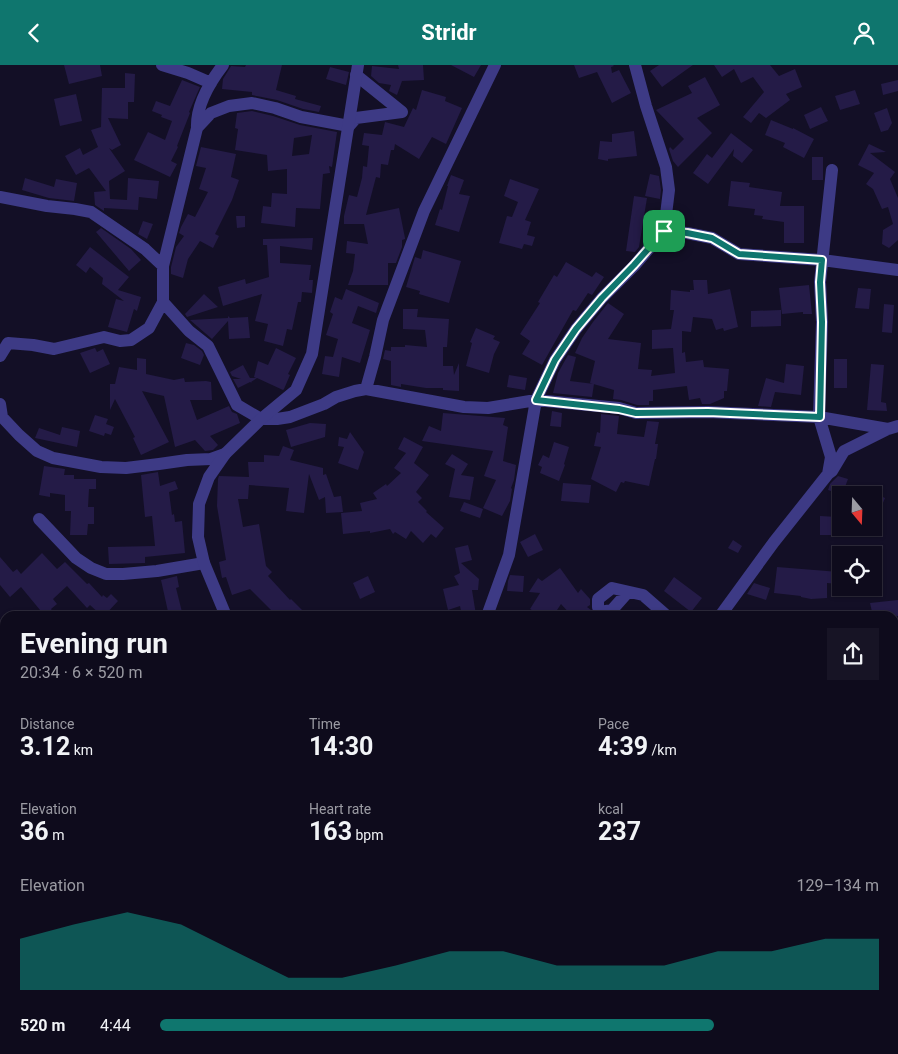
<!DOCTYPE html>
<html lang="en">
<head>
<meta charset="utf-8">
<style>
	body { margin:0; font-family:Roboto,sans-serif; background:#171425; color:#f1f3f6; height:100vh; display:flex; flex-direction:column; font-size:19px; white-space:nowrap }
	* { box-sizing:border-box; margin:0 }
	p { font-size:16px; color:#9b9ba3 }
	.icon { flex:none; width:28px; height:28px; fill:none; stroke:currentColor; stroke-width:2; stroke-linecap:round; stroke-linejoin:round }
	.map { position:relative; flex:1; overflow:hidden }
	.details { position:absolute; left:0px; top:546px; width:899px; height:444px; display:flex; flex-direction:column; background:#0e0b1c; border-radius:15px 15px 0 0; box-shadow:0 1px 4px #0004,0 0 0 1px #2e2b3b }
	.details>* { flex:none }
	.needle { width:32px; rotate:161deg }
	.tools { position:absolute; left:832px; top:421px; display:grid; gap:10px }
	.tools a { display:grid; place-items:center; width:50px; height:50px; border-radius:0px; background:#0e0b1c; box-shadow:0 1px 4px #0004,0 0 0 1px #2e2b3b; font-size:25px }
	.pin { position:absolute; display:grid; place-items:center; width:42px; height:42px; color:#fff; margin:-21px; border-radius:10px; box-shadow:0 2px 8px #0006 }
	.round { display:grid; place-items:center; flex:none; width:52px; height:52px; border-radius:0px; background:#171425 }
	.headline { display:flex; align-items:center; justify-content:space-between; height:85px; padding:0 20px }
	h1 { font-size:28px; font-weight:700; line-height:38px }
	.stats { display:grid; grid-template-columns:repeat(3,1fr); gap:8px; height:85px; padding:5px 20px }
	.stats div { display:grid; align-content:center }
	.stats b { font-size:25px; font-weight:700 }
	.stats small { font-size:14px; font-weight:400 }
	.stats p { font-size:14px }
	.chart { height:140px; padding:10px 20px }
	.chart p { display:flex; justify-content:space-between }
	.chart svg { width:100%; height:90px; margin-top:5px; fill:#0f766e; opacity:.7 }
	ul { padding:0 20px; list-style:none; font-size:16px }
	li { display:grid; grid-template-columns:80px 60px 1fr; align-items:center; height:38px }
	li i { height:12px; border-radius:6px; background:#0f766e }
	header { display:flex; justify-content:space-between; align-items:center; height:65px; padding:0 20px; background:#0f766e; color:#fff; font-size:22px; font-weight:700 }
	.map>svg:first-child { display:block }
	.building { fill:#241b47; fill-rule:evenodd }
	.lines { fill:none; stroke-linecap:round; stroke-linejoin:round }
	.minor { stroke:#3d3a85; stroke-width:12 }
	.tertiary { stroke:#3d3a85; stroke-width:12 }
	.route-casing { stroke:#fff; stroke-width:10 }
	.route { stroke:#0f766e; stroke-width:6 }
</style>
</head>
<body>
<header><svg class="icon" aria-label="back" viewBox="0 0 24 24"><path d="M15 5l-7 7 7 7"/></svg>Stridr<svg class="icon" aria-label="person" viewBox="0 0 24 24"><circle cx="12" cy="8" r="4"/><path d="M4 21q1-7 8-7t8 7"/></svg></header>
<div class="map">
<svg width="898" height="989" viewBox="0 0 898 989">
	<rect width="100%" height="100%" fill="#130f26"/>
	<path class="building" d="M64,0H100L102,11L69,19Z
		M246,0H282L276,25L296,31L295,34L321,41L319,47L303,44L277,35L252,30V27L222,24L223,14L231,1L245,2Z
		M398,0H423L424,15L402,16L397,30L389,26L391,20L379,18L371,11L372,1L399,4Z
		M451,0H481L474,12Z
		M574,0H613L614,1L611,2L612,8L619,5L631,28L612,38L597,7L579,13Z
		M659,0H693L662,22L650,6Z
		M714,0H770L779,11L795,4L802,22L786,29L790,35L766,53L759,48L751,58L743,52L764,27L753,12L741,18L734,4L722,12Z
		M330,2L349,7L346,20L326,14Z
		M125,8L135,9L134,37H128V54L108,53L121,80L112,85L109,83L125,106L109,116L110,134L127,135L128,113L159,116L157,134L139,132L138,145L104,143V146L95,140L94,127L106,126L89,103L76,110L65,91L80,83L83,90L98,82L91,65L101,62L102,23H125Z
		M705,12L720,40L697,53L712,68L678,102L673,96L669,84L670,82L673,85L684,74L656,45L692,28L688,21Z
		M182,15L200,22L189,47L190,48L177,81L178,82L171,96L177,99L170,112L134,95L148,67L165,75L172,56L161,52L162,50L152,46L156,36L170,41Z
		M898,15V26L883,30L881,19Z
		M422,25L446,32L445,36L462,43L446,79L432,72L419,94L395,79L394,85H391L388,100L381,99L380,113L376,112L366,150L399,143L405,173V174L402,175V182L396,198H388V220H348L353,206L355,189L346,188L347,176L368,179L364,159H344V151L349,130L357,132L362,113L363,101L367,102L369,81L362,80L364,68L382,70L385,57L404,62L413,43L416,45Z
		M855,25L860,39L840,45L835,31Z
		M76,29L82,56L60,61L54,34Z
		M821,42L828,56L810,64L804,50Z
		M887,43L892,58L888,65L881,67L874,48Z
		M252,46L273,51L300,60L337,67L332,102L329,101L330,108L323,109L320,144L296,143L295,162L261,158L263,141L271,142L272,128L287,129V104L268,106L267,90L235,85L238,64L235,63L237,48ZM312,70L309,89L292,91L294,73Z
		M771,55L793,64V63L814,74L804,93L783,82L785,78L765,70Z
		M634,66L637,91L608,94V96L598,94L600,76L612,77V69Z
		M731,68L753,85L742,98L733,91L734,84L708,119L693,108L707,89L712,93Z
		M869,79L886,87L870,88L895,107L890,114L898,133V175L889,183L882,179L883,165L893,159L888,142L882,144L873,124L866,119L874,108L858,100Z
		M201,82L236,89L231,112L239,115L232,135L215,169L219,171L213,183L200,176L188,194L183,213L171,209V202L176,182L184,171L179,168L181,162L188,149L195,152L208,127L199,124L206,103L196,101Z
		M812,92H823V115H812Z
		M650,109L659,111L661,125L660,134L645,131Z
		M451,110L464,115L459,129L470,131L459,167L435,160L440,144L442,145L448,121H447Z
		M25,113L54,122L56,114L77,118L74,136L49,133L22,125Z
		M510,114L539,124L525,155L531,157L527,170L535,172L532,181L524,179L522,184L499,178L507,151L512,152L518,137L504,131Z
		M731,116L750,118L749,122L782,127L780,141H804V178H784V157L762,154L763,151L754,150L755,144L728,141Z
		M634,131L647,133L639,182L635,187L626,186Z
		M236,151H245V162L237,163Z
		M143,156L153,159L147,174L138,169Z
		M101,163L131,184L141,195L129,206L96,167Z
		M313,173L312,185L280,181V198L311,200L309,215H313L312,228L302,227L301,237H298L292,265L287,264L283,281L264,276L268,259L255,256L262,229L223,241L218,222L245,214L246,219L269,212L267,180H263V174Z
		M90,182L129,212L118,225L141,232L137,246L134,244L127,267L108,262L116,234L124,236L102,219L103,213L90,202L86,208L76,200Z
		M423,185L461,196L449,238L419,229L420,226L406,222L415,192L421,194Z
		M566,197L592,212L596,207L604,212L592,230L588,228L576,246L573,245L542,300L522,289L530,276L520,269L540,238L538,237L554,210L557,212Z
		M693,215H707L708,229L730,224L738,262L724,266L723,263L716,265L712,254L693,252L691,267L682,266V288L685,287L686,297L703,295L704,302L729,304L727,326H724V333L710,339H702L700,333L689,335L687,321L653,325V336H649V340H637L621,335L613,334L614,325L590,318L595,296L575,288L582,273L593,257L608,238L624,249L608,274L641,278L638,304L652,305L651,311L675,308L673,283L652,284V265L671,264L674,245H670L671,225L690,227V225H694Z
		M809,220L812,249H803V247L782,249L779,223Z
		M858,223L871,224L869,244L855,243Z
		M346,224L379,238L376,248L358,241L352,258L370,265L360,298L342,292L339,312L322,309L325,291L333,292L338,274L326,270L333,249L330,247L335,232L342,235Z
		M204,229L218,242L187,252L185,249Z
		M884,239L894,240L892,268L882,267Z
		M403,244H418L417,252L449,254L447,282H443V301H453L454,310L459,298V326L443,325V323H426L401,319V322L391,320V296L383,294L385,285L391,286V282H405V280L427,282L425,265L403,264Z
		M781,245V261L751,262V246Z
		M228,251L230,253L248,252L250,273L229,274L228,256L212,274L190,255L228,253Z
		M476,263L495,271L493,274L500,277L494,289L489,308L466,301L472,278L470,277Z
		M186,278L194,280L202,286L204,290L200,300L181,293Z
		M95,283L97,287L103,284L110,299L90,308L80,288Z
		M276,283L296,293L288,309L290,310L284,324L283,325L257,313L251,317L252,318L250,317L238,323L233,314H241L232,311L230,307L243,300L250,313H256L254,312L258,296L268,300Z
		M568,290L576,292L570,316L594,319L592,332L553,328L558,308Z
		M137,293L146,294V309L174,315L184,313L185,317L206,316L211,317L212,335H190L197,355L229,341L232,347L237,349L240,358L210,371L218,380L213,385L205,386L195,375L175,382L164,331L142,326L169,377L141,390L133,373L135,372L115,334L110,345V319H115L119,302L137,305Z
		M834,294H847V323H834Z
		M786,299L804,301L801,330L775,327L771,342L758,341L766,313L784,318Z
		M871,299L884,300L881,337L886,338L887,346L867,345Z
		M509,310L527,313L525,325L507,322Z
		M552,346L562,348L561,362L550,361Z
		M443,348L505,353L503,360L508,362L503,396L516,400L514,415L511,423L512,424L510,436L502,451L483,443L496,415L484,411L493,386L422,376L429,361L441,366Z
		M601,349L619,351L617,369L644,372L647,356L659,357L655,379H658L656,394H655L649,421L625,416L624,418L621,417L616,427L591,414L601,382L594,381L597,367L600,368Z
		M95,350L108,354L106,359L114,362L111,370L105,368L104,371L89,366Z
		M310,358L326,359L325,372L291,382L286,365Z
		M62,362L80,366L77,382L35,373L39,363L60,370Z
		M350,367L364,387L358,405L338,398L344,382L338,381L339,372L347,374Z
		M404,372L423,382L414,398L429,410L416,427L422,433L418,437L427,446L426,447L444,463L436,473L431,469L423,478L411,466L406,474L395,467L393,469L390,464L370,468V466L343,469L341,448L362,446L360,438L377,434L373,428L386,419L387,421L401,408L394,403L406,388L398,384Z
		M554,377L569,382L564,399L565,400L559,416L540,408L542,402L538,400L543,390L549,393Z
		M283,381L294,385L290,395L323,403V410L326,409L334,432L341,431L343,447L326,448L325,432L319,435L309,409L304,448L286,446L289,423L249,420L248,434H238L243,462L259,459L266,501L272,507L268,511L290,535L291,534L308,551H277L250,524L232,530L226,512L222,513L219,497L226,495L217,441L218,414L219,411L249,412L248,397H264V390L279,391Z
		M452,389L468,399L461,410L474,412L470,435L449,432L455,404L445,399Z
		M44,401L65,404L64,410H74V414H96V424H89L88,442H94V459H88L87,470H70L71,446H65V430L50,428V432L39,430Z
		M158,407L160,421L175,416L178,424L169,427L172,450L174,449L175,457L182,456L185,488L145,492V498L109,499L108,482L155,481L152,451L145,452L141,410Z
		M838,411L848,414L842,430L828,425L830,419Z
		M563,418L591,420L589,438L561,436Z
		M874,428L885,433L874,460Z
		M464,437L483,444L480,453L460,446Z
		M820,451L838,452V470H820Z
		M535,469L543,485L528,492L520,477Z
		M733,475L742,481L738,488L728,483Z
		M468,480L472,495L461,498L479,514L478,525H472L476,550L462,551L460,541L448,545L443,524L459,520L454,511L460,508L455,483Z
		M42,488L57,504L65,497L87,519L89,518L102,532L103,530L107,533L111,529L118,536L104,551H102L90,540L87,543L67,521L53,534L57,539L51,544L56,551H45L21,522L10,532L0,520V492L13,507L17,504L21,509Z
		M777,502L839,507L838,519L827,518V533L811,534L801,532V531L774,528Z
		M560,503L578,528L581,524L590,534V540L587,542L591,545L593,551H572L561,539L553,551H542L530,544L540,528L529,527L538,513L542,516Z
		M510,510L524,511L523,527L507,526L508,516Z
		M177,511L179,522L176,523L183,551H169L161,515Z
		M368,511L375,527L360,534L353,518Z
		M674,512L702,533L691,547L664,526Z
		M754,518L770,523L766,535L747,529Z
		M898,535V551H873L870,538Z"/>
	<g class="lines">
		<path class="minor" d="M162,0L188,8L211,18
			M223,0C210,17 196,41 197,63L163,201V237L189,266L208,281L237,340L261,354H277L290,352L324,339L336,332L355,326L366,324L464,342L488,343L536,335L619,343L636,348L708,347L819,352L888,364
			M197,63L211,48L229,41L252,38L275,43L301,52L349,61L356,53L402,47L356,10
			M0,132L47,141L75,144L91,147L145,184L163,201
			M664,166L687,168L712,173L739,189L822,195L898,205
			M0,291L8,278L33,280L54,284L104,272L120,276L131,275L149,263L163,237
			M366,324L375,292L383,255L424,146L495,0
			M0,339L2,352L19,370L37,386L53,393L101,402L126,403L159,399L187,395L211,394L225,389
			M828,409L831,392L819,352L822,257L820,217L832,105
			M39,454L76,493L91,503L106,509H123L157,506L204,498
			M628,527L612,545L600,547L598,542V534L612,523L643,530L667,551
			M487,551L509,490L536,335L555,295L576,264L602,233L634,201L664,166L669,125L666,102L646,41L635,0
			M720,551L774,477L828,409L832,406L844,386L888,364L898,361
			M894,564L898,563
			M894,607L898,618
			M0,620H5
			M0,766L5,768
			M0,865L5,866
			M0,979L5,981
			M19,985L36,989
			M293,985L305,989
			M794,985L799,989
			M157,989L159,985"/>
		<path class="tertiary" d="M226,551L204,498L198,472L199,439L209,412L225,389L261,354L296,325L312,289L358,0
			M894,779L898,778
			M325,989L327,985"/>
	</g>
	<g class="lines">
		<defs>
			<path id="route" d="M664,166L687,168L712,173L739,189L822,195L820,217L822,257L820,352L708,347L636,348L619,344L536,335L555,295L576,264L602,233L634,200Z"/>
		</defs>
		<use href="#route" class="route-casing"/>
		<use href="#route" class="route"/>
	</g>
</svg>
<div class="tools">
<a><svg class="needle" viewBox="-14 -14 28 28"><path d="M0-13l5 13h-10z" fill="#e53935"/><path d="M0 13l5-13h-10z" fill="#9b9ba3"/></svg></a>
<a><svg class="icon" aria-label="locate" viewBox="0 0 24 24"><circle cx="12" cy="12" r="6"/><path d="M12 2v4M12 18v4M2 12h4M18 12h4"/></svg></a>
</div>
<div class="pin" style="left:664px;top:166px;background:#1e9e55"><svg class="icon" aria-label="arrive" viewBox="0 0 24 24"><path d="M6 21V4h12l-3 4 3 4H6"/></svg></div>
<section class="details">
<div class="headline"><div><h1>Evening run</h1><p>20:34 · 6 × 520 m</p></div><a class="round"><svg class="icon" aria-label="share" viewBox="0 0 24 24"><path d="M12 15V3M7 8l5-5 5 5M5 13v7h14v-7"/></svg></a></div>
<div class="stats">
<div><p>Distance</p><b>3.12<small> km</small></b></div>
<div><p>Time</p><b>14:30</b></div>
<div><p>Pace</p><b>4:39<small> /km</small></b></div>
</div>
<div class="stats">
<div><p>Elevation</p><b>36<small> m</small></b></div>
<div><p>Heart rate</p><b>163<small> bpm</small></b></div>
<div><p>kcal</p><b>237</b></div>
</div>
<div class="chart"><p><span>Elevation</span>129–134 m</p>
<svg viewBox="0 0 160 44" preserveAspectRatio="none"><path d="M0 44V19L10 12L20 6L30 12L40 25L50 38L60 38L70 32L80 25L90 25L100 32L110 32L120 32L130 25L140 25L150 19L160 19V44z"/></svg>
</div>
<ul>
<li><b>520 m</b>4:44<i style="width:77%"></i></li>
</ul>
</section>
</div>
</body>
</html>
